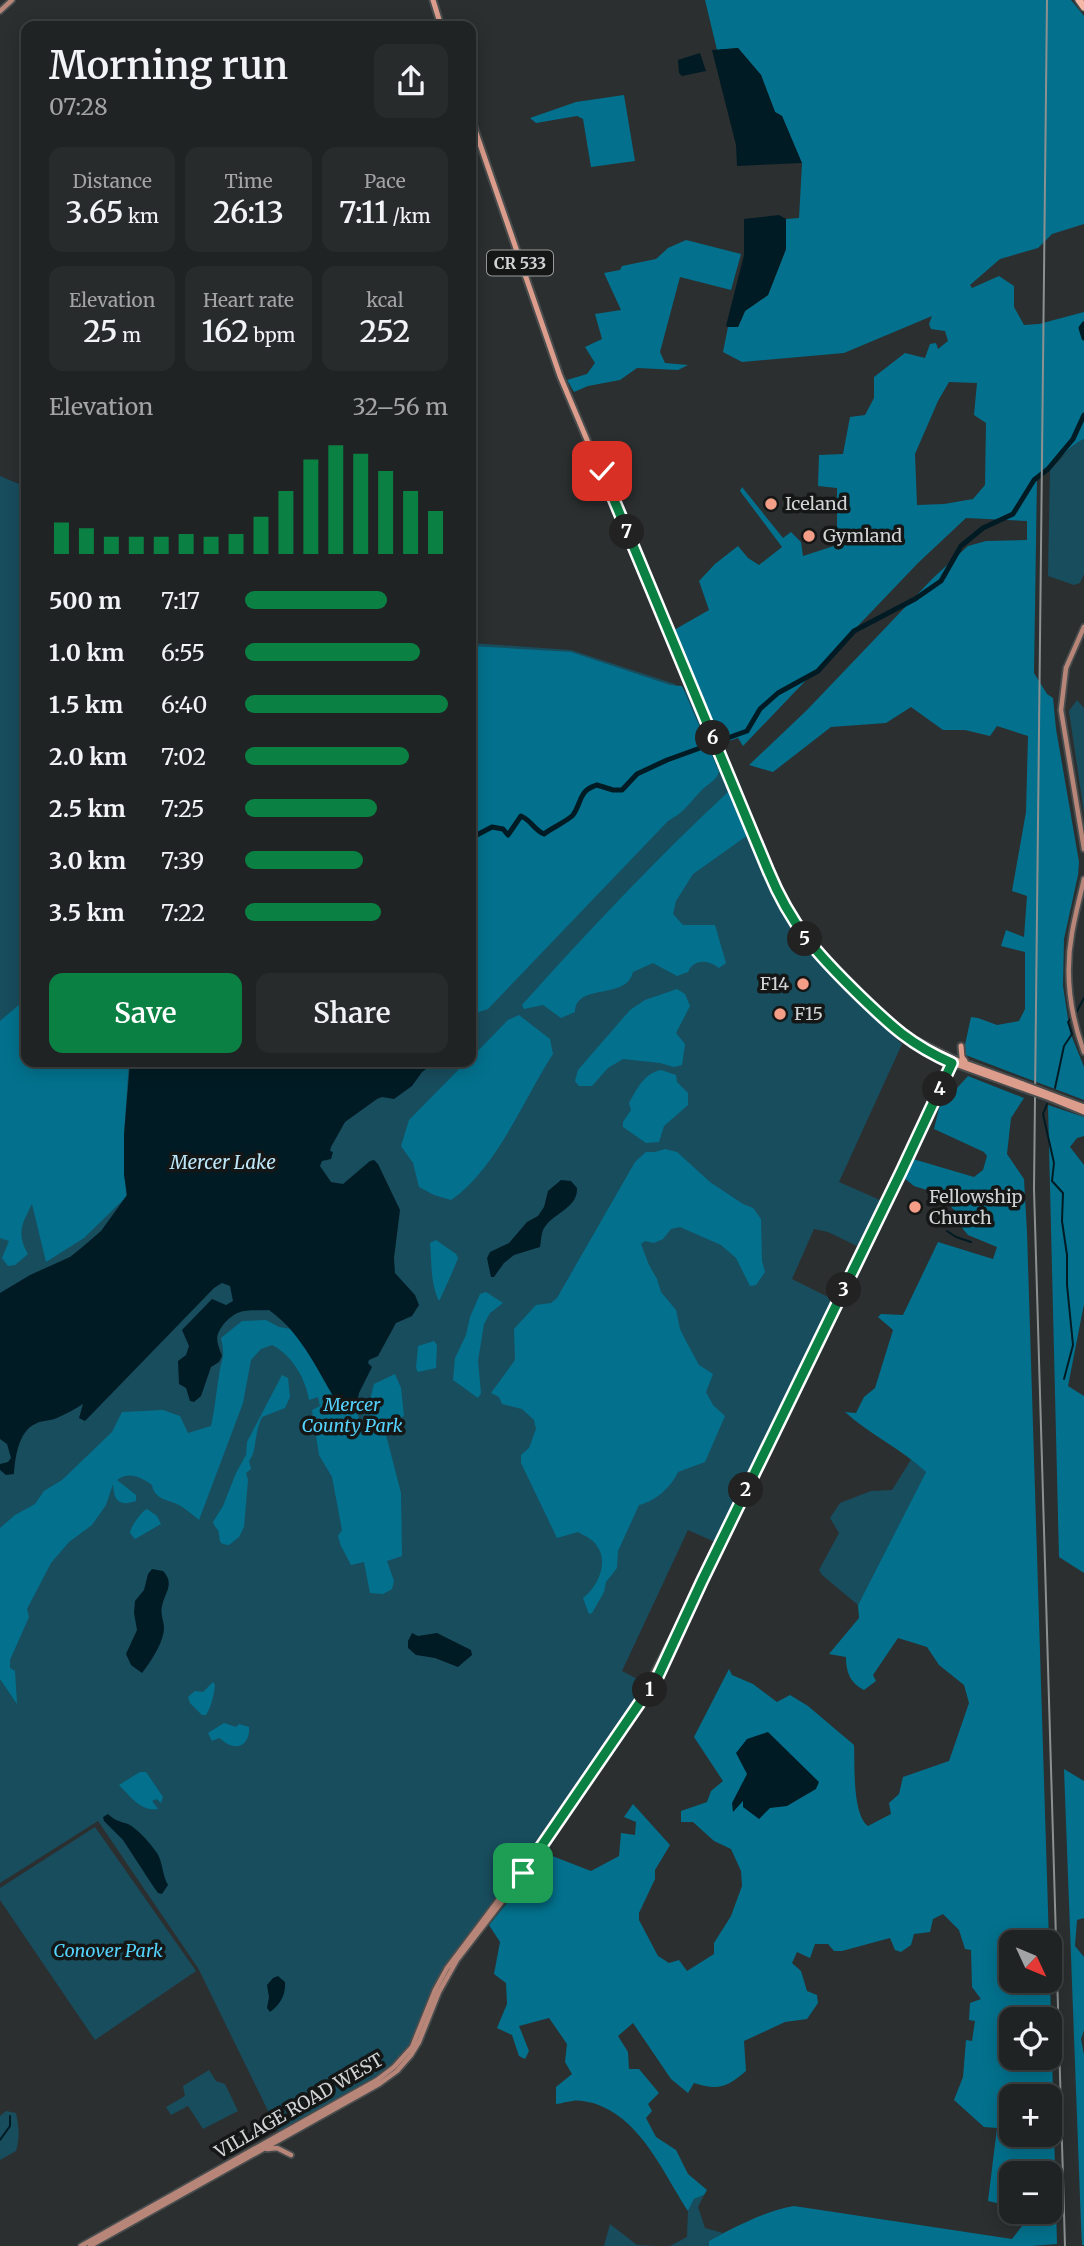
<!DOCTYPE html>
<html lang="en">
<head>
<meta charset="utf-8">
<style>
	body { margin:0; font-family:Merriweather,serif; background:#282b2c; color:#f1f3f6; height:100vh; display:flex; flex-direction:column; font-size:26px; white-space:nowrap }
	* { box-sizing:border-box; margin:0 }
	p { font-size:23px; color:#a2a4a6 }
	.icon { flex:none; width:38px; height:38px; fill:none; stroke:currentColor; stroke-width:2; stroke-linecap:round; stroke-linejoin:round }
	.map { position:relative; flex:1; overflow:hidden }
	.details { position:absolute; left:21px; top:21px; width:455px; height:1046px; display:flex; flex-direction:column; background:#202324; border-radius:14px; box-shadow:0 4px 18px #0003,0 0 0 2px #3d4041 }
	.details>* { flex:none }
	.needle { width:46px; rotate:134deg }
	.fabs { position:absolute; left:999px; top:1930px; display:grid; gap:14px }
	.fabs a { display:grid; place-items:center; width:63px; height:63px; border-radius:14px; background:#202324; box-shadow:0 4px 18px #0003,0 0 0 2px #3d4041; font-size:35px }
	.pin { position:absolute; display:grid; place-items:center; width:60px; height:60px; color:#fff; margin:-30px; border-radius:14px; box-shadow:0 4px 10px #0006 }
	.km { position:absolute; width:35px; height:35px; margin:-18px; border-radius:50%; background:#222; color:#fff; font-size:19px; line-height:35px; text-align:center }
	.round { display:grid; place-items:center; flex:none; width:74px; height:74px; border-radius:14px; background:#282b2c }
	.overview { display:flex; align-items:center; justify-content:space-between; height:119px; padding:0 28px }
	h1 { font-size:38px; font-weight:600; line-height:52px }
	.figures { display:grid; grid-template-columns:repeat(3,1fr); gap:10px; height:119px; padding:7px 28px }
	.figures div { display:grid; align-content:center; border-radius:14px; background:#282b2c; text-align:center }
	.figures b { font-size:30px; font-weight:600 }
	.figures small { font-size:19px; font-weight:400 }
	.figures p { font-size:19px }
	.chart { height:196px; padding:14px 28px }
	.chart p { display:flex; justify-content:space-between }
	.chart svg { width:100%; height:126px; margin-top:7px; stroke:#0b8043; stroke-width:6 }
	.button { display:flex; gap:14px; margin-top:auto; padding:14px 28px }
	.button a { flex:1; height:80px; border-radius:14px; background:#0b8043; color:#fff; font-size:28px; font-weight:600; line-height:80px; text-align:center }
	.button a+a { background:#282b2c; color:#f1f3f6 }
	ul { padding:0 28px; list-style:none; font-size:23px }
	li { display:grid; grid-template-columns:112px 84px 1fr; align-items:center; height:52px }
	li i { height:18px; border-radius:9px; background:#0b8043 }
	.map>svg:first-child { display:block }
	.green { fill:#184d5e }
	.forest { fill:#03718d; fill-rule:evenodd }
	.water { fill:#011b24 }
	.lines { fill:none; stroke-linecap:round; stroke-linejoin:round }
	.stream { stroke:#011b24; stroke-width:2 }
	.river { stroke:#011b24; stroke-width:5 }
	.secondary-casing { stroke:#494d4e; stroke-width:8 }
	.primary-casing { stroke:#494d4e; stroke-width:9 }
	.highway-casing { stroke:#494d4e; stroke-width:10 }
	.secondary { stroke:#b78678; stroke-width:4.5 }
	.primary { stroke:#dd9d8c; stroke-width:5 }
	.highway { stroke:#f5b8a7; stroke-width:7 }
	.rail { stroke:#8d9091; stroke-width:2 }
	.primary-bridge-casing { stroke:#494d4e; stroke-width:9; stroke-linecap:butt }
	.primary-bridge { stroke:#dd9d8c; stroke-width:5 }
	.route-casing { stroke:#fff; stroke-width:14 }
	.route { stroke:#0b8043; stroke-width:9 }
	.poi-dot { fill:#f49e87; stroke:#151717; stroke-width:2.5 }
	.labels { text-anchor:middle; stroke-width:7; stroke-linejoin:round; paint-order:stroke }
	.shield { fill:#151717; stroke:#999b9b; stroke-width:2 }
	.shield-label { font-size:16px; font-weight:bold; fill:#d1d3d4 }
	.poi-label { font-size:18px; fill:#d1d3d4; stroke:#151717; text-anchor:start }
	.park-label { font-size:18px; font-style:italic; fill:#54d3fc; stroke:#151717 }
	.street-label { font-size:18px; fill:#d1d3d4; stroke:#151717 }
	.water-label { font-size:19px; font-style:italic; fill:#bee8f9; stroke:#151717 }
</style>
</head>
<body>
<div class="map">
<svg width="1084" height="2246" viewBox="0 0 1084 2246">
	<rect width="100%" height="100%" fill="#2b2f30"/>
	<path class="green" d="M1084,439V574L1080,583L1074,585L1048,576L1050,470C1062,459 1069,446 1084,439Z
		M0,476L26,487V1062H471V643L571,650L675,684L681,733V686L690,696L776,902C807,958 856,1000 902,1044L839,1182L880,1200L857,1246L828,1232L814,1229L792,1279L834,1300L717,1543L688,1530L622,1671L647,1684L559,1813L449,1961L436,1983L405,2055L385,2074L282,2132L277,2129L198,1968L98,1821L0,1883Z
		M1077,700L1084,708V813L1069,711Z
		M912,1458L926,1472L858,1605L822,1575L819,1570L839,1533L830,1518L840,1503L871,1491L892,1490Z
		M95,1827L196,1971L95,2040L0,1900V1888Z
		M209,2070L216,2081L225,2084L238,2111L203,2129L188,2106L171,2115L166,2107L185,2096L183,2086Z
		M6,2111L16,2113C19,2127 20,2138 16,2151L0,2160V2116Z
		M704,2195L698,2207L705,2228L723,2233L709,2241V2246H670L687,2237L688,2211L694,2199Z
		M610,2224L637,2245L656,2246H604Z"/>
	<path class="forest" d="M705,0H1071L1084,16V224L1052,234L1038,248L1000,259L970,285L972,288L999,276L1014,286V307L1024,325L1039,324L1084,312V439C1065,448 1056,467 1037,478L1034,673L1047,694L1053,698L1056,729L1079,862L1078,875L1064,939L1063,986L1070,1032L1084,1067V1100L963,1054L971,1017L978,1018L997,1025L1019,1021L1025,1009V952L1001,946L1006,930L1024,937L1027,896L1012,891L1026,812L1028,736L997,726L990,736L965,730H943L911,707L886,723L831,727L773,772L749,765L807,710L933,578L968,546L986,541L1027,540V521L966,518L918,563L743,746L738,738L722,743L674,630L709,610L699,581L715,564L738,546L748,558L759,565L782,547L740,491L742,487L783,538L791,532L801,542L803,556L837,545V488L818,486L819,455L843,454L850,417L865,415L874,398V377L905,353L925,358L930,344L936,343L938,349L948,341L945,331L931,329L929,324L932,316L844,353L742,362L723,352L728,327H738L745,311L768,295L786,249V219L799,218L802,164L782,116L775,112L761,75L738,48L717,50ZM949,382L977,383L974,415L986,423L985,485L973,499L944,504L917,505L915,454L938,401Z
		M624,95L635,161L591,167L583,119L577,116L536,123L530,118L576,102Z
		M686,240L741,254L731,290L680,277L660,352L665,363L688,365L678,370L637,368L620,380L588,386L574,392L567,380L587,374L595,363L585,347L602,339L595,314L621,310L604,273L620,270L622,266L656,259L668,248Z
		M471,646L571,652L670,685L682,686L719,772C715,783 706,784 699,793C686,807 685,811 668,821L488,1009L476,1013L471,1004Z
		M729,791L748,835L693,874L676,901L673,914L683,925H715L726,963L719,968C709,960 694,958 688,972L677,976L653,963L633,972C626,1001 576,982 575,1012L561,1018L543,1005L524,1009L522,1005C588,931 657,858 729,791Z
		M677,989L685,994L690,1006L676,1033L685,1044L682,1065L674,1067L660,1063L623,1059L608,1068L592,1086H579L575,1081L578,1070L630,1010L645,1000Z
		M26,999V1062H129L124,1132L126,1197L84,1238L46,1262L32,1204C22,1224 16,1233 28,1254L15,1265L8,1266L2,1258L9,1241L0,1238V1021Z
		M519,1015L550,1039L553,1054C523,1100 497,1168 451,1200L434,1195L419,1187L413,1163L401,1146L409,1120L466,1062H471V1058L508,1020Z
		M661,1070L676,1075L677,1082L688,1093V1105L664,1126L659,1142L646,1143L623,1127V1122L631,1110L629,1103C637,1089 644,1073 661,1070Z
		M968,1076L1024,1098L1011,1118L1007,1154L1024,1179L1027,1232L1049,1942H1012V1981H1050L1057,2244L1032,2246H709V2241C734,2227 765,2211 794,2206L1012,2239L1022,2226L1005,2205L988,2201L997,2128L984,2127L954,2100L963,2077L966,2040L972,2041L975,2021L969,2020L970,2003L981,1999L972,1987L971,1950L965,1949L959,1930L943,1914L933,1919L930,1932L914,1934L911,1945L901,1952L895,1950L890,1938L842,1951H834L828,1944H815L810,1958L797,1952L792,1963L801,1971L807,1991L817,1995L818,2003L807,2019L785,2022L744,2041L746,2071C727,2087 719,2091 694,2083L688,2093L671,2079L633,2023L618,2036L628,2052L629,2069H639L659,2093L648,2104L652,2111L646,2118L656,2137L676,2150L688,2174L707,2190L704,2195L694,2199L688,2211C662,2171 637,2109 583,2101C575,2099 564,2103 556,2104V2087L572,2074L565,2062L567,2044L549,2018L519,2026L529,2051L525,2059L519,2056L512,2035L497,2028L507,2004L506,1983L494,1974L500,1942L489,1925L547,1854L591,1871L619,1856L621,1833L635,1835L636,1822L624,1817L633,1804L670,1845L655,1870V1879L639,1913V1920L658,1956L669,1963L679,1960L687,1971L714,1954V1943L731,1916L742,1886L741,1871L731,1849L714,1841L693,1822H681V1811L707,1802L711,1791L723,1781L694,1737L729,1669L732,1675L753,1684L777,1702L790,1695L808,1706L854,1745C855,1764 852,1814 868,1826L891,1814L889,1803L899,1794L903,1777L949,1761L969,1703L964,1685L939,1665L927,1647L898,1638L873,1675L876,1681L864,1690C850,1683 846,1672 846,1657L829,1654L859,1618L858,1605L926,1472C902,1449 870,1435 845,1412L856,1413L864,1397L875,1388L893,1330L878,1317L881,1314L903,1315L938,1242L993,1259L997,1247L968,1235L958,1223L961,1216L952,1208L946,1196L914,1186L903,1177L913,1159L974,1177L983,1170L987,1156L984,1152L934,1129L939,1108ZM1012,2020H1050V2058H1012ZM1012,2096H1050V2135H1012ZM1012,2174H1050V2212H1012Z
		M1048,1105L1084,1117V1136L1077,1138L1070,1147L1084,1165V1304L1068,1386L1084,1396V1573L1059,1557Z
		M665,1149L677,1152L710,1182L743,1204L753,1208L761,1219L762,1261L765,1272L756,1285L750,1286L736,1258L721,1245L680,1227L671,1229L663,1239L654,1243L645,1241L641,1244L649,1265L657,1279L661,1292L676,1310L680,1329L687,1343L699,1365L713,1374L706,1392L713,1405L725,1416L705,1462L678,1472C671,1487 656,1501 639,1505L618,1551L617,1568L606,1582L604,1592L592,1613L589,1614L583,1598C598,1587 609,1562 597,1546C593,1539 585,1536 578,1532L557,1538L521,1463V1455L529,1448L536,1429L534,1420L522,1409L502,1404L499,1397L491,1393L515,1360L514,1329L536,1305L551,1303L557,1298L635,1162L646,1152H655Z
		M436,1240L456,1254L458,1258C456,1264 441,1298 439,1301C430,1282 432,1263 430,1243Z
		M486,1292L503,1303L490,1313L484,1324L478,1361L481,1393L478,1398L453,1380L455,1358L466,1335L470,1317L480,1294Z
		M266,1320L279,1327L291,1329L316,1364L340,1406L352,1411L356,1410L360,1421L365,1419L374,1384L395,1374L401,1388L404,1416L384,1427L401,1493L402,1556L387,1561L394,1581L392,1589L383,1594L370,1593L364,1562L351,1565L341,1546L338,1536L342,1530L332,1477L319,1455L312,1410L320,1406L318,1397L309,1400C306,1379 292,1355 272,1345L261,1349L251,1360L243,1403L199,1520C193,1515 186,1509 179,1505C167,1499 155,1500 152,1485C141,1477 129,1471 117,1480L136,1495V1501C118,1507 114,1500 113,1484L106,1505L92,1525L69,1542L51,1563L27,1609L29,1617L10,1660V1668L15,1671L17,1704L0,1679V1528L15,1515L35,1504L44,1491L62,1480L112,1432L122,1412L163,1410L180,1416L188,1433L211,1426C215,1409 216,1393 219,1376C221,1357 226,1360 221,1338L242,1321Z
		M434,1341L437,1345L436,1368L418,1372L416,1368L418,1346Z
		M282,1375L288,1378L290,1397L285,1408L262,1417C254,1433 257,1451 249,1461L251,1469L246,1473L248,1480L244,1527L239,1537L229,1545C217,1544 221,1540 218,1530C216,1528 214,1525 213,1522L223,1506L236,1473L246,1455L247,1442Z
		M147,1509L157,1516L161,1524L135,1539L130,1533C131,1526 141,1512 147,1509Z
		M213,1682L215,1685C214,1695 211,1707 206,1715H202L190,1703L188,1697L195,1691L203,1692Z
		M224,1723L236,1727L239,1724L249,1727C250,1738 244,1750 230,1745C226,1744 223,1740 219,1738L212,1741L208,1733Z
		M1064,1769L1084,1781V1918L1077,1920L1075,1946L1084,1957V2030L1081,2039L1084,2055V2245H1082L1081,2224Z
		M140,1772H146L163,1797L161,1803L157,1799L152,1801L158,1809C141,1812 130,1796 119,1785Z"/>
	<path class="water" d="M738,48L761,75L775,112L782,116L802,163L737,166L736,145L712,50Z
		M700,53L706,71L682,76L679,73L678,60Z
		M779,215L786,219V249L768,295L745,311L738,327H728L726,326L744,255V219Z
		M130,1062H436L422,1072L412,1086L394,1099L382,1097L377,1099L345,1122L331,1147L330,1151L333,1152L331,1159L322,1161L320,1166L331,1182L343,1184L370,1161L374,1160L378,1164L400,1210L394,1258L395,1273L415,1295L419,1305L412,1316L396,1323L378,1356L369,1360L368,1363L372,1367L359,1393L356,1410L352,1411L340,1407C317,1372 305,1336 269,1310C248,1311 238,1307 223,1325C214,1337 217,1342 222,1356L219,1362L211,1367L201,1396L194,1402L190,1401L186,1388L179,1384L178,1361L186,1355L189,1346L182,1330L212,1299L226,1305L233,1301L230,1286L222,1283L214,1288L85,1421L79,1418L83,1404C75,1409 66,1414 57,1418C50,1421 42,1420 35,1424C18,1432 15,1459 14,1474L6,1475L0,1470V1464L8,1462L11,1458L7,1444L0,1439V1293L30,1275L70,1257L80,1249L101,1231L127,1195L124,1175V1135Z
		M561,1180L571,1181L577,1188C578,1209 551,1213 543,1230C541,1235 541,1242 540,1247L514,1255L504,1263L494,1277H491L487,1258L490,1252L509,1243L527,1222L538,1216L544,1207L548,1191Z
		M152,1569L163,1571C175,1584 165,1592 162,1606C160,1614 164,1621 164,1628C164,1642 150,1663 142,1673L131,1665L126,1654L137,1630L134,1613L135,1601L144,1590L148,1574Z
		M412,1633L418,1636L437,1633L471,1650L472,1655L458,1667L435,1658L416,1655L408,1648V1641Z
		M768,1732L819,1782L816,1789L787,1806L770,1808L759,1819L743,1807V1801L733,1812L732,1803L747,1774L736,1753L747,1739Z
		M108,1814C115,1821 119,1821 128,1824C138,1829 151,1844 157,1853C163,1862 162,1875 168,1885L162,1894L158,1893L153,1886L123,1840L104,1821L103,1817Z
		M278,1976L285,1982C286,1995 280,2005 270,2012L267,2008L269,1997L267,1985L273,1978Z"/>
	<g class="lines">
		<path class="stream" d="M1076,1013L1084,998
			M1055,1088L1064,1046L1072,1034L1068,1022L1071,1018
			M1047,1104L1043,1114L1054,1163L1052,1181L1063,1193L1062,1221L1067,1255V1285L1073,1345L1064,1379
			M947,1231L956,1237L971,1242
			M0,2140L10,2126V2116"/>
		<path class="river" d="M1084,324L1081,328L1084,338
			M471,838L492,827L503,829L508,835L521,816C531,820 534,830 544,834C550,829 569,820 573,815C582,802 579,790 597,785L613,790H622L637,774L667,760L747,731L760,709L778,693L818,671L854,631L915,599L941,581L961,546L983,528L1013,514L1034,480L1048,469L1073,439L1084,415"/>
		<defs>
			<path id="secondary" d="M0,11L12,0
				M1084,627L1066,668L1061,710L1084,849
				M1084,879C1080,897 1075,915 1072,933C1065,972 1070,1014 1084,1052
				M267,2149L277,2148L291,2155
				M81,2246L377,2080L394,2067L412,2047L435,1990L447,1968L518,1874L642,1695L682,1619
				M90,2246L379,2084L397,2071L411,2055L419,2042L439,1992L457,1960L521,1877L658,1677L702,1581L904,1167L952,1061"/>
			<path id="primary" d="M433,0L441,26
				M471,118L560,376L785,909L799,930L822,959L907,1040L958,1065L1022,1088
				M909,1037L954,1059L1023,1084
				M961,1046L962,1057L965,1061
				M1052,1095L1084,1107
				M1050,1098L1084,1112"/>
			<path id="highway" d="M1079,0L1084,7"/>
		</defs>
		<use href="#secondary" class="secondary-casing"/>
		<use href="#primary" class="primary-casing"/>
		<use href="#highway" class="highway-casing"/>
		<use href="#secondary" class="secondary"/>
		<use href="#primary" class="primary"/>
		<use href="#highway" class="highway"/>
		<path class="rail" d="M1047,0L1034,1189L1065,2246"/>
		<defs>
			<path id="primary-bridge" d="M1023,1084L1052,1095
				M1022,1088L1050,1098"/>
		</defs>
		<use href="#primary-bridge" class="primary-bridge-casing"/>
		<use href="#primary-bridge" class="primary-bridge"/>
	</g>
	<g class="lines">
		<defs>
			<path id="route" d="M523,1873L658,1676L702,1581L901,1172L952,1063C911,1045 891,1026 860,996C817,954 791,926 768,870L602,471"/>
		</defs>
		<use href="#route" class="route-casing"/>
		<use href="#route" class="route"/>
	</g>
	<g class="poi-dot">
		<circle cx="771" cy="504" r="7"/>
		<circle cx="809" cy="536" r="7"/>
		<circle cx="803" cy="984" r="7"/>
		<circle cx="780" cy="1014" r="7"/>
		<circle cx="915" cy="1207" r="7"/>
	</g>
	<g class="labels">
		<rect class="shield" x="487" y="250.5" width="66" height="25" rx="5"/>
		<g class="shield-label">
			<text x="520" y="269">CR 533</text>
		</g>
		<g class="poi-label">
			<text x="785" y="510">Iceland</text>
			<text x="823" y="542">Gymland</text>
			<text x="789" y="990" text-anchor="end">F14</text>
			<text x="794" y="1020">F15</text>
			<text x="929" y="1203">Fellowship<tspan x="929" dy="21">Church</tspan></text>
		</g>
		<g class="park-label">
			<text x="352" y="1411">Mercer<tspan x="352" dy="21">County Park</tspan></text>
			<text x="108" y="1957">Conover Park</text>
		</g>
		<g class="street-label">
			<text transform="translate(299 2106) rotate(-30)" y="6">VILLAGE ROAD WEST</text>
		</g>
		<g class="water-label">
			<text x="223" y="1169">Mercer Lake</text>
		</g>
	</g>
</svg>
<div class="fabs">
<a><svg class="needle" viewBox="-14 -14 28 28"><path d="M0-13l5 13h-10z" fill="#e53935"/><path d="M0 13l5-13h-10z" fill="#a2a4a6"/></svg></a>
<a><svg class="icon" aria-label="locate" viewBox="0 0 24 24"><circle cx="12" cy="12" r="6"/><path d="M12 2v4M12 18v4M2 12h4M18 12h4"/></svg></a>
<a>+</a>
<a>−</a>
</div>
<div class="pin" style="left:523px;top:1873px;background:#1e9e55"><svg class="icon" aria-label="arrive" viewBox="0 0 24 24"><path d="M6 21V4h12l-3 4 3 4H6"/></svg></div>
<div class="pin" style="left:602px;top:471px;background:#d93025"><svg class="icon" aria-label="check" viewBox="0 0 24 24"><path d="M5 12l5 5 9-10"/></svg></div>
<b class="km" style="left:650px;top:1690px">1</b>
<b class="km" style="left:746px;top:1490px">2</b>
<b class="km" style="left:844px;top:1290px">3</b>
<b class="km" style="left:940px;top:1089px">4</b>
<b class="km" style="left:805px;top:939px">5</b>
<b class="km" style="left:713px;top:738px">6</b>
<b class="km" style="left:627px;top:532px">7</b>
<section class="details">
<div class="overview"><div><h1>Morning run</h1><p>07:28</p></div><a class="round"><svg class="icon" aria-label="share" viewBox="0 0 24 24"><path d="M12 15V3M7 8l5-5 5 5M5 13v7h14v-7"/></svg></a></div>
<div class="figures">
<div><p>Distance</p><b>3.65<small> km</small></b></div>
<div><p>Time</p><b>26:13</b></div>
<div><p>Pace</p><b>7:11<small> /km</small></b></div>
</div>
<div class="figures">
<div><p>Elevation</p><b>25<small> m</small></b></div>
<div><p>Heart rate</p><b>162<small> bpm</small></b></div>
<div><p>kcal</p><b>252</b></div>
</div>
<div class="chart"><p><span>Elevation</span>32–56 m</p>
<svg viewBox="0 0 160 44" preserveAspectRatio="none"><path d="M5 44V33M15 44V35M25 44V38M35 44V38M45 44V38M55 44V37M65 44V38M75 44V37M85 44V31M95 44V22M105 44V11M115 44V6M125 44V9M135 44V15M145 44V22M155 44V29"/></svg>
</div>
<ul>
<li><b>500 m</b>7:17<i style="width:70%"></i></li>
<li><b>1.0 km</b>6:55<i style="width:86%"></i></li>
<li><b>1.5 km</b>6:40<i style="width:100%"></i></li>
<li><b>2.0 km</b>7:02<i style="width:81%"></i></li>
<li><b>2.5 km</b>7:25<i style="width:65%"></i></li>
<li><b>3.0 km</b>7:39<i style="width:58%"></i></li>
<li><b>3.5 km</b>7:22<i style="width:67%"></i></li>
</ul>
<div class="button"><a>Save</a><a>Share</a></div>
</section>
</div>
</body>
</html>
